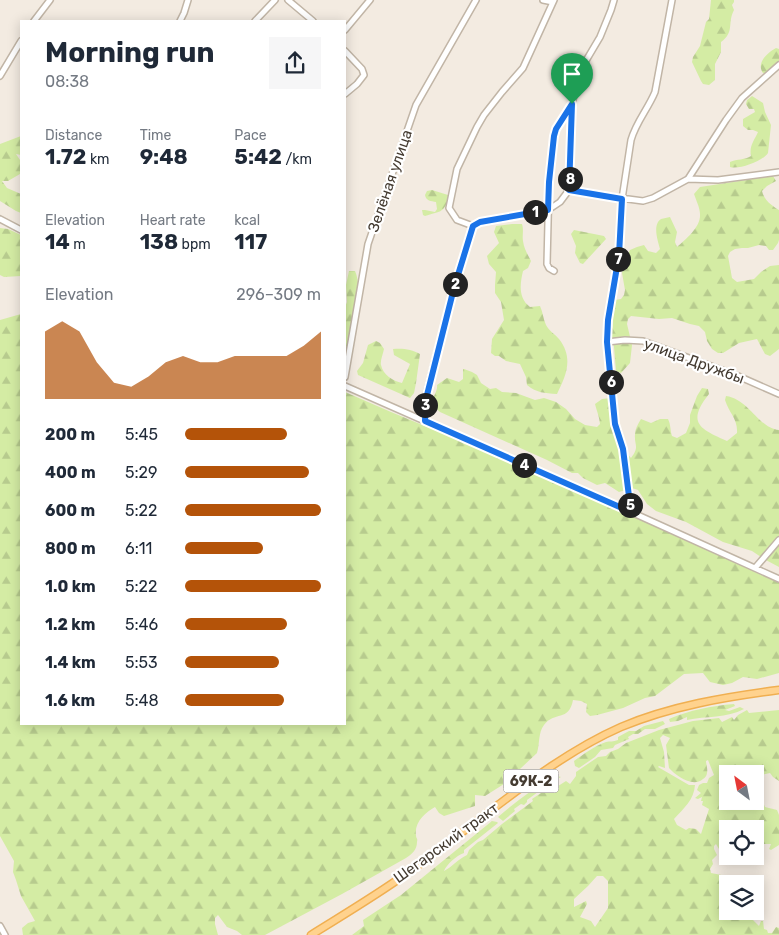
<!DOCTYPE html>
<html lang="en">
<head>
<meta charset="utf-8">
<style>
	body { margin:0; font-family:Rubik,sans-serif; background:#f6f6f7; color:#1f2937; height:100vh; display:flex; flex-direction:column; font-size:19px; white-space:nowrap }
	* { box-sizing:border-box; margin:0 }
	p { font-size:16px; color:#747a83 }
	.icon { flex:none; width:28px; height:28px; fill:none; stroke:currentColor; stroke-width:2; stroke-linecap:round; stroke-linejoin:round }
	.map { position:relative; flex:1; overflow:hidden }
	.panel { position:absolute; left:20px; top:20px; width:326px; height:705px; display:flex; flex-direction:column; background:#fff; border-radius:0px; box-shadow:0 2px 12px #0003 }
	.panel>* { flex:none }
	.needle { width:32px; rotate:328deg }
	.tools { position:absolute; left:719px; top:765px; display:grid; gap:10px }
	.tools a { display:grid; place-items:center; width:45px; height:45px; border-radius:0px; background:#fff; box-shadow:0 2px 12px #0003; font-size:25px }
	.pin { position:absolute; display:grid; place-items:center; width:42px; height:42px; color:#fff; margin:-51px -21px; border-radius:50% 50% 50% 0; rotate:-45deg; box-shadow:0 0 5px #0007 }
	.pin .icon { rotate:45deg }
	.km { position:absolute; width:25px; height:25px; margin:-12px; border-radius:50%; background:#222; color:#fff; font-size:14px; line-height:25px; text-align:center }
	.round { display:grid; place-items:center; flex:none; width:52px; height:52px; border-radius:0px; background:#f6f6f7 }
	.overview { display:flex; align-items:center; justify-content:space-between; height:85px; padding:0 25px }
	h1 { font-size:28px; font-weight:700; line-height:38px }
	.metrics { display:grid; grid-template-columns:repeat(3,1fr); gap:8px; height:85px; padding:5px 25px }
	.metrics div { display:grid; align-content:center }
	.metrics b { font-size:21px; font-weight:700 }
	.metrics small { font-size:14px; font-weight:400 }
	.metrics p { font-size:14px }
	.chart { height:140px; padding:10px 25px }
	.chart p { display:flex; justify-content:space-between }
	.chart svg { width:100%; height:90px; margin-top:5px; fill:#b45309; opacity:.7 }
	ul { padding:0 25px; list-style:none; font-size:16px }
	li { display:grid; grid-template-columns:80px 60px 1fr; align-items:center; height:38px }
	li i { height:12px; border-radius:6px; background:#b45309 }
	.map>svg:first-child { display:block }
	.forest { fill:url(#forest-firs); fill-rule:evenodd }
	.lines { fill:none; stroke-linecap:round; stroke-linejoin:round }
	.minor-casing { stroke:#c1b5a6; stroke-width:8 }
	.major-casing { stroke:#f0af51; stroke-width:9 }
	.minor { stroke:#fff; stroke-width:5 }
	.major { stroke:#ffd28d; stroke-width:6 }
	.route-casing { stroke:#fff; stroke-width:10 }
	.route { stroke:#1a73e8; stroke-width:6 }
	.labels { text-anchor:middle; stroke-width:4.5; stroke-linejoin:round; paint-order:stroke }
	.shield { fill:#fff; stroke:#7c766f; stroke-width:1 }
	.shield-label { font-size:14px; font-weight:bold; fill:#443b31 }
	.street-label { font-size:15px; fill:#443b31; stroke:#fff }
</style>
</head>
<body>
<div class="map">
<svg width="779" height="935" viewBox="0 0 779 935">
	<defs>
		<pattern id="forest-firs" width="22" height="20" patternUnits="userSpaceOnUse" patternTransform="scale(1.25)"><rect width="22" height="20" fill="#d4eca4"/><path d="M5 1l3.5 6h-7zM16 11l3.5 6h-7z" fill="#b7cb8e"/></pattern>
	</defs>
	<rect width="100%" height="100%" fill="#f3ebe1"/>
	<path class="forest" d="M711,0H734V2L732,5L734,10C727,23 735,32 721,42V52L715,64V80L709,85L703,84L701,81L692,62L693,57L700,46L706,22L709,19Z
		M776,48L779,49V61L774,65L767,73H763C756,63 767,53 776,48Z
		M752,96L763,103L765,112L771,125L768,153C763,161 739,170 730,167V162C737,159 745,160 751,156C749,146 754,141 758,132L753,130H748L743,126V119L755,112L754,109H749L746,104L747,100Z
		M21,136V155L16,154L20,160V174L8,181H2L7,188L21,194V213L16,211L0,201V144Z
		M773,176L776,181L767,186L762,191C764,200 772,206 779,210V240L778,243L773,250H769L766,246L759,245L748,248H742L735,249L730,252L728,256L732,278L737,282L754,279L761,272L770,266L779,265V349L770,356L765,354L757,339L739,343L723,353H718L712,349L707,341L705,332L699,326L690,324L672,318L659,319L631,316L628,319L627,324L632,345L630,363L621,373L616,371L614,347L611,334L610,306L615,300L621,299L624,295L625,290L622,273L625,261L630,250L637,247L644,245L648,251L656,253L660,249C658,241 652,225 661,219C664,218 667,218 670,217L677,232L675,242L677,247C686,239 701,227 700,214C700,208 696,200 694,194L700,187Z
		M432,190L448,195L449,198C443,214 440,211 425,216L423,215L422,210H425L435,212L437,209L436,202C431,201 426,201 425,195L427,191Z
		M512,224H522C524,231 522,235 523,241C524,249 528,255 531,261L528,268L523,271C520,284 518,298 530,307L540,306C543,312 543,319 546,325C549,331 555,334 559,339C574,358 566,376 557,394C544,393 537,393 527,385L526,377L520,364L506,361L499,356H495L491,353L492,339L504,320L501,302L495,293V285L496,272L489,264L487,256L499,243L494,232L496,226Z
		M0,228L8,229L21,235V276L4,277L0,275Z
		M574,230L604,236L606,239L583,264L580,263L575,253L576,246L571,234Z
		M349,271H355C363,289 354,311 350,329C348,334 349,340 348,345C348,350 346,356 345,361V307L347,302L346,285Z
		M21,314V724H345V392L391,412L548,477L779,583V673L757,679L743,677L732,683L723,685L710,682L703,673L684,674L655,696L645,698L623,708L597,715L590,716L586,712L587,704L581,701L573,700C569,722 554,711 544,725C538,733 540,743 537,753L504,784L485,796L475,795V806L444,816L439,813L435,807C426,812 414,822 416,835C416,839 418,838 417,842C417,850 412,854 406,858L342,894L265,935H242L237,931L227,927L218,915L215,918V924L218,935H23L22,928L28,923L35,921L21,896L16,880L13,872L14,861L0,836V320Z
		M376,341L380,343L384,349C383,354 380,361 381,365C383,375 393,381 402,383L410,364L394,355L393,349C402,348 412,349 420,354L416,383L414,393L410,398L358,375L357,371L363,363L368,345Z
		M463,369H464L472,372L477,375L481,383L490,389L496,388L502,392L516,393L535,400L544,398L556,402L566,409L575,419L585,425L597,427L600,424C599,415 597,412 595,404L602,399L611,398L617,405L619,434L624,444L625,451L631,458C640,446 634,446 635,434C635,429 638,424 641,419L651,423L660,419H668C671,425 670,430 672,436L677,438L686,433L690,423V415L697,396L702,388L708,389L709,394C686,423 700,429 727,441L737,433C738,419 729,413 725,400L726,396C749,399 759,429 779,430V567L764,559L752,551L723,542L686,522L656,511L647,504L638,490L632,488L619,492L605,483L597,485L583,478L578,473H572L547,460L440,412L432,405C431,398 438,392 437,385L447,378L459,382L463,379Z
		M734,704L735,706L725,710L729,711L740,707L744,709C727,718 706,716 687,720V717L678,721L670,722L669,719C690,710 711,706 734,704Z
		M747,710L749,713L779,710V781L773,777L770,773L761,775L755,778V774H728V801H750L755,804L758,803L759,799L763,802L765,807L777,810L779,815V845L771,850L769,849L771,844H762L757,840H755V829H728L727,851L719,849L716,844L714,846V849L717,855L712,860L713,864L710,869L711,873L727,876L735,882L733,884H728V911H748V915L759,926L761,921H763L764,929L767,930L768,933H772L776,927L779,928V935H352L364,926L363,920L401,895L492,821L497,822L498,823L464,850V853C456,856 447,864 444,871C452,867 458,859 467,855L469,850L478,842L483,840L502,824L533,801L532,799L544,791L547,793L566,781L570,784L576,776V772L598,757L606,756L610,752L618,749L626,743L659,730L693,721L719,718L722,722L732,717L734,720L738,715ZM663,735L670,738L666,745L669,768C676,776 693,788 703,779C705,778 707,775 707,773C708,769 706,764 706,761L708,760L714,775L709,778L707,783H703L699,785L697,790L701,793L695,798L698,799L702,797L701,801H703L702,805L709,809L701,834L696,829L689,828L686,830L677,825L674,819C684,808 694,800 695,785H689L658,767L659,766L665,768L664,752L660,738ZM597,876H603L608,881V908L595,927L591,921L580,917L587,904L586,901L574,907V899L588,886Z
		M663,721L665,724L655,729H645L638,734H633L628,737L629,739L615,745L613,748L601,750L595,757L579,768L575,766L574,761C584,754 594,746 606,742C610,741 613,742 618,740V737L629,731H636L644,726Z
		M553,775L561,777L553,781L527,800V802L524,805L521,804L514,809L515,811L503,821L498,817C515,802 534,789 553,775Z"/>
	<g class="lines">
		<defs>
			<path id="minor" d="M288,0L313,21
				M543,0L553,2
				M34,21L50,0
				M180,21L184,13L188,0
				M255,21L275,0
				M345,30L370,0
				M345,51L362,69L364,75L357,84L345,94
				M0,76L21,41
				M688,179L726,120L742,98L779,65
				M569,190L572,104L577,83L584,64L600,37L611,10L614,0
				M0,219L21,230
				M473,226L457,220L449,208L457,169L477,127L484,115L502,92L523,68L554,0
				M554,271L549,268L547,264L549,182L554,136L556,129L572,105
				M607,342L625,340L643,341L738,376L779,394
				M345,377L368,244L416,105L476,0
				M345,386L631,512L779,579
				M425,421V399L454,288L473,226L480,222L548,210L560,202L569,190L591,194L643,201L653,198L688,179L718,180L779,172
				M631,512L623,449L615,424L607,342L608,319L619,255L622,199L631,140C636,122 648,109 655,92L672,0
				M755,568L779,540
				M0,926L5,935"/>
			<path id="major" d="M311,935C343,915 375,896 406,874C425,861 442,847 461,833C512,795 562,753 621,727C671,706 725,697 779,690"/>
		</defs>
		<use href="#minor" class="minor-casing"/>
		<use href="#major" class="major-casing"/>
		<use href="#minor" class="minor"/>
		<use href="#major" class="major"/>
	</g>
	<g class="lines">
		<defs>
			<path id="route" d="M572,104L569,190L622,199L619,255L608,320L607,342L615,424L623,449L631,512L425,421L426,399L454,288L473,226L480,222L548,210L549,182L554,136L556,129Z"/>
		</defs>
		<use href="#route" class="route-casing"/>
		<use href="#route" class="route"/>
	</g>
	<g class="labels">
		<rect class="shield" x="503.5" y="769.5" width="55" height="23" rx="4"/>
		<g class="shield-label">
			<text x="531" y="786">69К-2</text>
		</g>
		<g class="street-label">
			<text transform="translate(390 181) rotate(-71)" y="5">Зелёная улица</text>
			<text transform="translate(694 361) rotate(20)" y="5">улица Дружбы</text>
			<text transform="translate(446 843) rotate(-36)" y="5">Шегарский тракт</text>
		</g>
	</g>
</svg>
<div class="tools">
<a><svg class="needle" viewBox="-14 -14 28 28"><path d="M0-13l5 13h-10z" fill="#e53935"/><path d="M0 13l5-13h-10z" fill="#747a83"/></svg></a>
<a><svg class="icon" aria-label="locate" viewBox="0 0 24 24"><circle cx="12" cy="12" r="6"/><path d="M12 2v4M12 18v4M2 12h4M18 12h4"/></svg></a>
<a><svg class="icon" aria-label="layers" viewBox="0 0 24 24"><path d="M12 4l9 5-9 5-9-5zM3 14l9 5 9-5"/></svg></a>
</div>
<div class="pin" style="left:572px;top:104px;background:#1e9e55"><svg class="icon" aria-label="arrive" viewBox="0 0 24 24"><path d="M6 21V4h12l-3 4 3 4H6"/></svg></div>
<b class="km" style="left:535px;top:212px">1</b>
<b class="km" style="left:455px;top:284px">2</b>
<b class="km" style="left:425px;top:405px">3</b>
<b class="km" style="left:524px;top:465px">4</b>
<b class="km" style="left:630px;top:505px">5</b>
<b class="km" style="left:611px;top:382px">6</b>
<b class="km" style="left:618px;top:259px">7</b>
<b class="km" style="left:570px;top:179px">8</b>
<section class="panel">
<div class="overview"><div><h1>Morning run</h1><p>08:38</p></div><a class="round"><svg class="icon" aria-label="share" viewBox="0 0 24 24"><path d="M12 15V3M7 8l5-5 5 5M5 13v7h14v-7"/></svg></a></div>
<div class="metrics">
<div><p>Distance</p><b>1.72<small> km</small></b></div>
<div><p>Time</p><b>9:48</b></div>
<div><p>Pace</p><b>5:42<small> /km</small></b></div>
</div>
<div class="metrics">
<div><p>Elevation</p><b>14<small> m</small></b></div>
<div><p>Heart rate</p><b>138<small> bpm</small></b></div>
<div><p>kcal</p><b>117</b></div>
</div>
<div class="chart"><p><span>Elevation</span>296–309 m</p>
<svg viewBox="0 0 160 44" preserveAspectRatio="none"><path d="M0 44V11L10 6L20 11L30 26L40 36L50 38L60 33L70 26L80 23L90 26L100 26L110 23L120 23L130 23L140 23L150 18L160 11V44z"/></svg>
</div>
<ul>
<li><b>200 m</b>5:45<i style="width:75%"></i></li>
<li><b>400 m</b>5:29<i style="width:91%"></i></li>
<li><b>600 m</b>5:22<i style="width:100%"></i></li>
<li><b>800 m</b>6:11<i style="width:57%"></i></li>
<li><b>1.0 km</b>5:22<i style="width:100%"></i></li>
<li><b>1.2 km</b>5:46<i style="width:75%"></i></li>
<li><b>1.4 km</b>5:53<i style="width:69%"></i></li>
<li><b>1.6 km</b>5:48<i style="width:73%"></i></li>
</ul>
</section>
</div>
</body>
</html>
